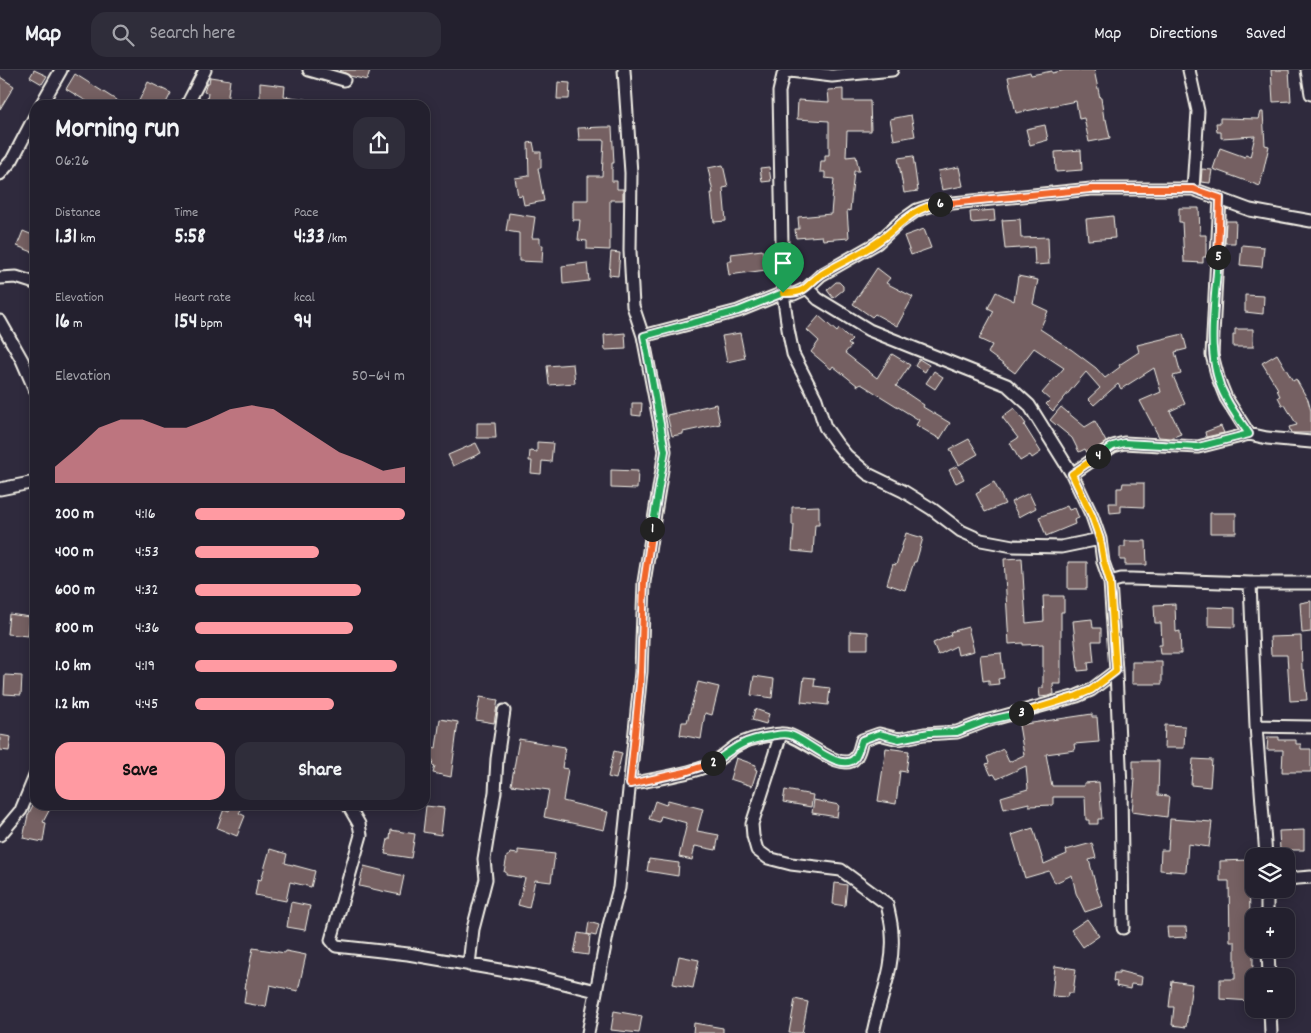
<!DOCTYPE html>
<html lang="en">
<head>
<meta charset="utf-8">
<style>
	body { margin:0; font-family:Dekko,sans-serif; background:#2f2d3a; color:#f1f3f6; height:100vh; display:flex; flex-direction:column; font-size:19px; white-space:nowrap }
	* { box-sizing:border-box; margin:0 }
	p { font-size:16px; color:#a3a3aa }
	.icon { flex:none; width:28px; height:28px; fill:none; stroke:currentColor; stroke-width:2; stroke-linecap:round; stroke-linejoin:round }
	.map { position:relative; flex:1; overflow:hidden }
	.side { position:absolute; left:30px; top:30px; width:400px; height:710px; display:flex; flex-direction:column; background:#23202e; border-radius:15px; box-shadow:0 2px 12px #0003,0 0 0 1px #403e4a }
	.side>* { flex:none }
	.controls { position:absolute; left:1245px; top:778px; display:grid; gap:10px }
	.controls a { display:grid; place-items:center; width:50px; height:50px; border-radius:10px; background:#23202e; box-shadow:0 2px 12px #0003,0 0 0 1px #403e4a; font-size:25px }
	.pin { position:absolute; display:grid; place-items:center; width:42px; height:42px; color:#fff; margin:-51px -21px; border-radius:50% 50% 50% 0; rotate:-45deg; box-shadow:0 0 5px #0007 }
	.pin .icon { rotate:45deg }
	.km { position:absolute; width:25px; height:25px; margin:-12px; border-radius:50%; background:#222; color:#fff; font-size:14px; line-height:25px; text-align:center }
	.round { display:grid; place-items:center; flex:none; width:52px; height:52px; border-radius:15px; background:#2f2d3a }
	.headline { display:flex; align-items:center; justify-content:space-between; height:85px; padding:0 25px }
	h1 { font-size:28px; font-weight:700; line-height:38px }
	.figures { display:grid; grid-template-columns:repeat(3,1fr); gap:8px; height:85px; padding:5px 25px }
	.figures div { display:grid; align-content:center }
	.figures b { font-size:21px; font-weight:700 }
	.figures small { font-size:14px; font-weight:400 }
	.figures p { font-size:14px }
	.chart { height:140px; padding:10px 25px }
	.chart p { display:flex; justify-content:space-between }
	.chart svg { width:100%; height:90px; margin-top:5px; fill:#ff9aa2; opacity:.7 }
	.primary-button { display:flex; gap:10px; margin-top:auto; padding:10px 25px }
	.primary-button a { flex:1; height:58px; border-radius:15px; background:#ff9aa2; color:#111; font-size:20px; font-weight:700; line-height:58px; text-align:center }
	.primary-button a+a { background:#2f2d3a; color:#f1f3f6 }
	ul { padding:0 25px; list-style:none; font-size:16px }
	li { display:grid; grid-template-columns:80px 60px 1fr; align-items:center; height:38px }
	li i { height:12px; border-radius:6px; background:#ff9aa2 }
	header { display:flex; align-items:center; gap:30px; box-sizing:border-box; height:70px; padding:0 25px; background:#23202e; border-bottom:1px solid #403e4a }
	header strong { font-size:24px }
	nav { display:flex; gap:28px; margin-inline-start:auto; font-size:18px }
	.search { width:350px; height:45px; background:#2f2d3a; display:flex; align-items:center; gap:12px; box-sizing:border-box; padding:0 18px; border-radius:15px; color:#a3a3aa; font-size:19px }
	.map>svg:first-child { display:block }
	.building { fill:#756162; stroke:#f4f1e8 }
	.lines { fill:none; stroke-linecap:round; stroke-linejoin:round }
	.street-casing { stroke:#f4f1e8; stroke-width:15 }
	.street { stroke:#2f2a3d; stroke-width:11 }
	.split-1-casing { stroke:#fff; stroke-width:10 }
	.split-2-casing { stroke:#fff; stroke-width:10 }
	.split-3-casing { stroke:#fff; stroke-width:10 }
	.split-4-casing { stroke:#fff; stroke-width:10 }
	.split-5-casing { stroke:#fff; stroke-width:10 }
	.split-6-casing { stroke:#fff; stroke-width:10 }
	.split-7-casing { stroke:#fff; stroke-width:10 }
	.split-1 { stroke:#22a559; stroke-width:6 }
	.split-2 { stroke:#f0652b; stroke-width:6 }
	.split-3 { stroke:#22a559; stroke-width:6 }
	.split-4 { stroke:#f5b400; stroke-width:6 }
	.split-5 { stroke:#22a559; stroke-width:6 }
	.split-6 { stroke:#f0652b; stroke-width:6 }
	.split-7 { stroke:#f5b400; stroke-width:6 }
</style>
</head>
<body>
<header>
<strong>Map</strong>
<div class="search"><svg class="icon" aria-label="search" viewBox="0 0 24 24"><circle cx="10" cy="10" r="6"/><path d="M15 15l6 6"/></svg>Search here</div>
<nav><a>Map</a><a>Directions</a><a>Saved</a></nav>
</header>
<div class="map">
<svg width="1311" height="963" viewBox="0 0 1311 963">
	<rect width="100%" height="100%" fill="#2f2a3d"/>
	<filter id="ink" filterUnits="userSpaceOnUse"><feTurbulence type="fractalNoise" baseFrequency=".02" numOctaves="2"/><feDisplacementMap in="SourceGraphic" scale="10" xChannelSelector="R" yChannelSelector="G"/><feConvolveMatrix kernelMatrix="1 2 1 2 8 2 1 2 1" color-interpolation-filters="sRGB"/></filter>
	<g filter="url(#ink)">
		<path class="building" d="M34,0L47,6L42,14L30,7Z
			M340,0H370L367,10L350,6Z
			M1065,0H1094L1100,28H1101L1104,49H1106L1110,68L1089,72L1084,48L1079,49L1076,31L1016,43L1008,7L1030,2L1031,5L1052,1V3Z
			M1271,0H1289L1291,31L1273,32Z
			M75,4L124,35H93L66,19Z
			M0,7L14,16L0,39Z
			M210,7L230,10L227,33L207,30L208,23L204,22L207,13H209Z
			M148,12L171,23L165,35H137Z
			M558,12L570,13L569,29H557Z
			M260,13L285,16L284,26L311,30L310,35H260Z
			M843,19V31H870L871,61H847L846,87L856,86L859,101H854L850,141L847,140L849,168L823,170L822,166L796,168L795,159H799L798,147L831,144L834,109L825,108V102H820L821,91H825V85H829V51L797,49L798,30L829,32L828,20Z
			M1261,42H1263L1265,75L1269,76L1260,116L1213,99L1220,78L1245,87L1246,85L1250,87L1255,66L1221,68V62H1217L1216,53H1220V48L1259,49Z
			M911,45L915,66L894,70L890,49Z
			M1045,55L1048,70L1030,75L1026,59Z
			M603,57H612L614,93H612V111H617V119H623V130H610V180L587,179V171L578,170L580,150H573V130H588V106H602L604,70H579L578,58Z
			M533,72L535,82H541V98H538L544,131L524,135L522,125L518,126L515,108L529,106L528,73Z
			M1081,80L1082,100L1056,102L1055,82Z
			M913,86L918,121L904,123L898,88Z
			M723,95L728,117L723,118L726,151L714,152L711,123H713L708,98Z
			M769,97L771,111L762,112L760,98Z
			M959,97L963,116L942,120L938,101Z
			M1202,99L1212,100L1210,113L1201,112Z
			M1179,138H1199L1200,165H1206V187H1203V193L1184,192L1182,152H1179Z
			M994,140L995,151L971,153L970,142Z
			M509,143L535,147L532,168H540V175H543L542,192L519,191V163L506,161Z
			M1113,146L1115,168L1088,170L1086,149Z
			M1020,149L1021,168L1048,167L1049,194L1035,195L1034,177L1005,179L1002,150Z
			M1226,151H1236L1235,173H1225Z
			M924,159L931,178L911,185L904,166Z
			M23,161L35,166V183L17,176Z
			M1242,175L1264,177L1262,197L1240,195Z
			M762,180L766,200L729,205L727,191H732L731,184Z
			M611,182L620,183L618,206L609,205Z
			M587,193L589,211L563,214L562,196Z
			M877,198L890,208L886,213L913,227L897,256L875,244L872,247L853,234Z
			M1018,206L1038,210L1033,234L1048,241L1040,259L1072,280L1096,298L1105,308L1120,297L1119,295L1139,282L1137,275L1183,264L1187,279L1175,282L1181,304L1173,306L1185,334L1170,341L1181,364L1171,368L1159,367L1140,331L1161,322L1154,298L1121,319L1118,314L1094,335L1088,329L1100,318L1086,302L1053,341L1046,334L1050,330L1042,323L1064,298L1034,278L1015,303L988,283L992,275L979,269L994,241L988,238L996,222L1014,231Z
			M836,212H839L843,216V220L833,228L827,220Z
			M1245,225L1264,226L1263,244L1245,242Z
			M819,246L837,262L839,259L852,270L848,274L851,276L845,283L877,308L892,284L910,295L896,316L924,335L923,337L950,353L940,369L916,355L919,350L861,314L858,316L833,296L831,299L811,282L819,271L807,260Z
			M1235,259H1253V277H1233V265H1235Z
			M625,263L626,279L605,280L604,265Z
			M740,263L745,288L727,292L722,266Z
			M1277,284L1293,311L1296,309L1308,330L1311,341V363H1291L1289,357L1297,355L1285,335H1282L1278,327L1280,326L1277,320L1278,319L1262,293Z
			M919,289L929,295L925,302L915,296Z
			M573,294L575,313L549,315L547,296Z
			M934,301L943,307L935,319L926,313Z
			M632,333H642L641,346L632,345Z
			M716,334L720,354L683,362V364L672,366L667,345Z
			M1061,337L1085,357L1095,351L1106,372L1088,384L1085,379L1079,382L1072,368L1050,350Z
			M1014,338L1026,354L1024,355L1041,382L1032,388L1030,385L1020,391L1010,373L1018,368L1002,347Z
			M477,353H495L496,368H477Z
			M1221,356L1224,363L1206,367L1205,362Z
			M969,369L978,384L959,395L950,379Z
			M537,372L553,373L551,392L542,391L541,404L531,403L532,391H529L530,381L537,382Z
			M476,373L481,383L453,396L448,385Z
			M957,396L964,409L956,413L949,400Z
			M611,400L638,401L637,419L611,418Z
			M994,412L1005,434L985,442L976,424L981,421L980,420Z
			M1123,413H1144V437L1121,436V442L1110,443L1109,433H1117V418H1122Z
			M1029,423L1036,438L1019,447L1011,432Z
			M819,436V455H815L813,483L792,481L794,455H792V437Z
			M1067,436L1069,440L1075,438L1079,448L1074,450L1075,454L1046,466L1039,447Z
			M1210,443H1236V463H1210Z
			M906,463L923,468L916,492H914L905,520L887,514L893,494L896,495Z
			M1125,471H1146L1147,495H1125V490H1120V477H1125Z
			M1022,488L1026,553L1044,551L1043,526H1064V542H1061V614H1053L1054,624L1049,626L1040,627L1039,618H1043V574L1023,575V573L1009,574L1004,489Z
			M1068,492H1087V519H1068Z
			M1311,531V562L1302,563L1300,533Z
			M1175,534L1176,562L1180,561L1181,584H1160L1159,575H1162L1161,553H1155L1154,535Z
			M1208,537L1235,538V557L1208,556Z
			M9,544L30,547L28,566L7,564Z
			M1092,549L1093,558H1101V571H1092L1094,592L1088,593L1089,600L1078,601L1073,551Z
			M968,557L974,581L958,585L956,576L938,585L933,573L951,565L950,562Z
			M850,561L868,562V579H850Z
			M1301,566L1302,600H1304L1307,630L1290,631L1287,585H1271L1270,567Z
			M1001,583L1004,608L998,609L999,614L989,615V610L983,611L980,585Z
			M1132,592H1162V614H1132Z
			M5,605L22,606L21,625L4,624Z
			M754,606L774,609L772,628L751,625Z
			M804,607L815,608L814,616L830,618L828,635L801,632Z
			M698,612L719,617L712,645L705,643L701,669L680,665L682,652H687Z
			M480,627L498,630L494,653L476,650Z
			M755,639L769,644L766,654L752,650Z
			M1092,644V647H1097L1099,672L1074,674L1075,680L1046,684L1052,716H1084V713L1099,712L1102,749H1098V754H1089V750H1086L1085,727H1053V735L1029,736V733L1004,739L1001,727L1028,719L1026,696L997,709L994,704L991,705L986,694L989,693L987,687L1003,679L1009,692L1024,685L1019,655Z
			M440,649L458,652L451,707L433,703L435,696L432,695L433,690L425,687V675L436,678Z
			M1165,655L1185,656L1184,678H1164Z
			M0,665L11,667L9,681L0,680Z
			M1268,667H1279V670H1296V674H1301V679H1311V702H1282L1283,680H1267Z
			M519,669L565,677L562,698L568,699L563,731L608,742L604,760L544,747L549,720L511,715Z
			M886,678L909,681L906,702L900,701L896,734L878,731Z
			M614,681L622,683L616,709L608,707Z
			M736,688L756,695L755,699L757,700L752,716L730,709Z
			M1193,689L1212,690L1210,717L1191,715Z
			M1133,691H1159L1158,725L1169,726L1167,747L1132,742L1135,709H1133Z
			M785,720L813,725L811,737L783,732Z
			M668,730L703,739L697,761L719,765L716,780L695,776L692,790L679,787L687,753L661,746L659,752L649,749L655,731L666,735Z
			M814,730L839,735L837,747L812,743Z
			M33,735H52L43,752L46,753L43,772L23,768L28,745Z
			M231,735L242,738L239,743L245,746L237,766L217,758L224,739L229,741Z
			M426,736L444,738L441,765L423,762Z
			M1170,749L1212,752L1209,777L1188,774L1186,802L1160,800L1161,780H1168Z
			M1033,758L1044,794L1067,784L1066,780L1092,773L1096,788L1089,790L1097,820L1103,836L1085,842L1076,823L1072,805L1055,813L1049,801L1025,808L1012,765Z
			M391,760L415,764L411,788L385,784L388,769H390Z
			M1304,760V780H1280L1279,761Z
			M270,779L287,784L285,793L315,801L311,817L290,812L286,831L255,825L258,809L261,810Z
			M518,780L555,784L551,812L535,810L529,838L518,835L525,808L506,805V802H504L507,786H509L510,783L518,784Z
			M649,789L679,793L678,806L647,801Z
			M1249,790L1250,849H1254L1252,931L1220,929V909H1235V872H1230L1229,811H1220V791Z
			M364,796L404,806L400,825L359,816Z
			M835,813L847,815L845,836L833,834Z
			M291,832L310,836L305,860L287,857Z
			M1087,849L1099,866L1083,877L1071,860Z
			M589,852L599,855L596,866L587,864Z
			M1167,857H1186L1187,867L1168,868Z
			M578,863L590,865L588,885L574,883Z
			M253,878L285,883L286,881L306,885L298,921L270,915L266,937L244,933L246,918H245Z
			M679,886L699,890L693,918L673,914Z
			M1055,896L1076,899L1073,923H1068L1067,927L1052,926Z
			M1119,901L1142,907L1141,915L1131,914L1130,919L1116,916L1117,912L1113,911L1114,903H1119Z
			M1172,911L1192,914L1186,957L1172,955L1174,937H1169Z
			M795,929L808,932L802,963H789Z
			M614,941L642,946L639,963L611,960Z
			M694,953L723,958V963H693Z"/>
		<g class="lines">
			<defs>
				<path id="street" d="M309,0L344,10
					M892,0L832,6L790,1L783,5L779,22L783,223L788,259L793,284L816,329L825,357L837,374L847,386L868,404L903,421L932,439L961,461L981,470L1013,476L1061,477L1100,469
					M1189,0L1198,41L1193,119
					M1307,0L1311,24
					M41,35L61,0
					M187,35L205,0
					M0,104L12,90L35,46
					M1220,128L1212,285L1218,308L1226,328L1249,364
					M0,208L16,207L35,213
					M807,218L818,229L869,260L1007,315L1029,335L1072,404L1092,446L1100,469L1103,492L1110,512L1116,601L1121,718L1123,858
					M0,251L22,290L35,320
					M643,266L738,241L783,223L794,224L807,218L821,205L877,173L900,152L917,140L933,135L1091,119H1193L1250,140L1311,151
					M1072,404L1113,376L1124,373L1198,377L1249,364L1267,368L1311,372
					M0,419L35,412
					M1110,512L1121,509H1132L1250,513H1311
					M1250,513L1256,656L1266,786
					M1256,656L1311,657
					M781,664L752,754L753,766L757,780L768,788L791,794L841,800L887,834C889,844 892,854 892,864C895,898 879,931 873,963
					M630,714C651,709 693,704 711,694C720,689 727,682 736,676C749,668 768,665 783,664C799,663 841,705 855,688C859,684 860,676 862,670L879,664L899,669L924,664L957,662L986,651L1077,626L1091,620L1116,601
					M348,735L359,754L361,765L331,870L336,876L408,884L535,906L596,921
					M0,765L21,740L35,706
					M1286,809L1311,807
					M1267,819V846
					M1268,879L1269,906
					M469,895L473,859L486,809L484,789L495,722L497,689L504,641
					M1270,939L1271,963
					M588,963L609,855L619,818L641,602L644,512L665,381L643,266L633,236L630,181L631,103L624,0"/>
			</defs>
			<use href="#street" class="street-casing"/>
			<use href="#street" class="street"/>
		</g>
	</g>
	<g class="lines" filter="url(#ink)">
		<defs>
			<path id="split-1" d="M652,459L665,381L644,266L738,241L783,223"/>
			<path id="split-2" d="M652,459L644,512L641,602L630,714L685,702L713,693"/>
			<path id="split-3" d="M713,693C735,677 743,670 771,666C777,665 784,663 790,665C803,667 841,705 855,688C858,684 860,676 862,670L879,664L899,669L929,663L957,662L986,651L1021,643"/>
			<path id="split-4" d="M1021,643L1077,626L1091,620L1116,601L1110,512L1104,492L1100,469L1092,446L1072,404L1098,386"/>
			<path id="split-5" d="M1098,386L1113,376L1124,373L1198,377L1249,364C1241,352 1232,340 1226,328C1203,287 1216,232 1218,187"/>
			<path id="split-6" d="M940,134L1091,119H1193L1220,128L1218,187"/>
			<path id="split-7" d="M783,223C808,224 805,215 822,204C840,193 859,185 876,173C897,159 911,137 940,134"/>
		</defs>
		<use href="#split-1" class="split-1-casing"/>
		<use href="#split-2" class="split-2-casing"/>
		<use href="#split-3" class="split-3-casing"/>
		<use href="#split-4" class="split-4-casing"/>
		<use href="#split-5" class="split-5-casing"/>
		<use href="#split-6" class="split-6-casing"/>
		<use href="#split-7" class="split-7-casing"/>
		<use href="#split-1" class="split-1"/>
		<use href="#split-2" class="split-2"/>
		<use href="#split-3" class="split-3"/>
		<use href="#split-4" class="split-4"/>
		<use href="#split-5" class="split-5"/>
		<use href="#split-6" class="split-6"/>
		<use href="#split-7" class="split-7"/>
	</g>
</svg>
<div class="controls">
<a><svg class="icon" aria-label="layers" viewBox="0 0 24 24"><path d="M12 4l9 5-9 5-9-5zM3 14l9 5 9-5"/></svg></a>
<a>+</a>
<a>−</a>
</div>
<div class="pin" style="left:783px;top:223px;background:#1e9e55"><svg class="icon" aria-label="arrive" viewBox="0 0 24 24"><path d="M6 21V4h12l-3 4 3 4H6"/></svg></div>
<b class="km" style="left:652px;top:459px">1</b>
<b class="km" style="left:713px;top:693px">2</b>
<b class="km" style="left:1021px;top:643px">3</b>
<b class="km" style="left:1098px;top:386px">4</b>
<b class="km" style="left:1218px;top:187px">5</b>
<b class="km" style="left:940px;top:134px">6</b>
<section class="side">
<div class="headline"><div><h1>Morning run</h1><p>06:26</p></div><a class="round"><svg class="icon" aria-label="share" viewBox="0 0 24 24"><path d="M12 15V3M7 8l5-5 5 5M5 13v7h14v-7"/></svg></a></div>
<div class="figures">
<div><p>Distance</p><b>1.31<small> km</small></b></div>
<div><p>Time</p><b>5:58</b></div>
<div><p>Pace</p><b>4:33<small> /km</small></b></div>
</div>
<div class="figures">
<div><p>Elevation</p><b>16<small> m</small></b></div>
<div><p>Heart rate</p><b>154<small> bpm</small></b></div>
<div><p>kcal</p><b>94</b></div>
</div>
<div class="chart"><p><span>Elevation</span>50–64 m</p>
<svg viewBox="0 0 160 44" preserveAspectRatio="none"><path d="M0 44V36L10 27L20 17L30 13L40 13L50 17L60 17L70 13L80 8L90 6L100 8L110 15L120 22L130 29L140 33L150 38L160 36V44z"/></svg>
</div>
<ul>
<li><b>200 m</b>4:16<i style="width:100%"></i></li>
<li><b>400 m</b>4:53<i style="width:59%"></i></li>
<li><b>600 m</b>4:32<i style="width:79%"></i></li>
<li><b>800 m</b>4:36<i style="width:75%"></i></li>
<li><b>1.0 km</b>4:19<i style="width:96%"></i></li>
<li><b>1.2 km</b>4:45<i style="width:66%"></i></li>
</ul>
<div class="primary-button"><a>Save</a><a>Share</a></div>
</section>
</div>
</body>
</html>
